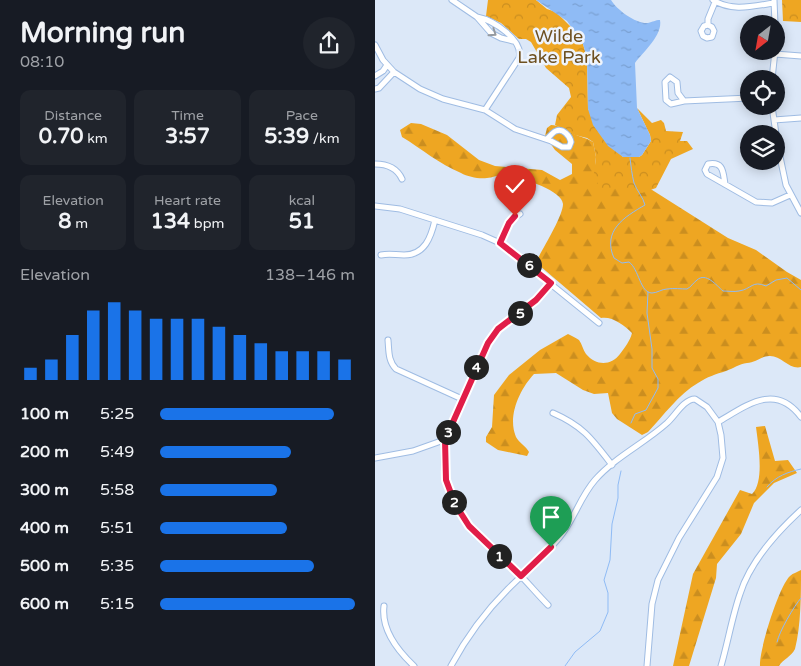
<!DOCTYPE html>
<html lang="en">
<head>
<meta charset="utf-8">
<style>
	body { margin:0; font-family:"Varela Round",sans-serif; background:#20242c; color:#f1f3f6; height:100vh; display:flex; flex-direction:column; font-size:19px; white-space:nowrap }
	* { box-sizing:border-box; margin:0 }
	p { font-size:16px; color:#9ea1a6 }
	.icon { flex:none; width:28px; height:28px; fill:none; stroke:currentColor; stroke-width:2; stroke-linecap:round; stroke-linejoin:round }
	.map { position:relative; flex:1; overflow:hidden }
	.side { display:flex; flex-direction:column; background:#171b24; width:375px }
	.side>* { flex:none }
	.needle { width:32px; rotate:211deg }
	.fabs { position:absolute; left:365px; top:15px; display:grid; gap:10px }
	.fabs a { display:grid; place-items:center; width:45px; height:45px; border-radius:50%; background:#171b24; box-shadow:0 2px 12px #0003; font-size:25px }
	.pin { position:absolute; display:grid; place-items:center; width:42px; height:42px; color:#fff; margin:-51px -21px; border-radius:50% 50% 50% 0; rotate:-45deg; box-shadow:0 0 5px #0007 }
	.pin .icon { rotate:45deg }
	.km { position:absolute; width:25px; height:25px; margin:-12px; border-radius:50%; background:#222; color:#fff; font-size:14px; line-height:25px; text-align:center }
	.round { display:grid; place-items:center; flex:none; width:52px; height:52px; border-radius:26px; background:#20242c }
	.summary { display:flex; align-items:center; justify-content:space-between; height:85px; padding:0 20px }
	h1 { font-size:28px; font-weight:700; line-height:38px }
	.stats { display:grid; grid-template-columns:repeat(3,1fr); gap:8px; height:85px; padding:5px 20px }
	.stats div { display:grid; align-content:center; border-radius:10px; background:#20242c; text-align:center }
	.stats b { font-size:21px; font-weight:700 }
	.stats small { font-size:14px; font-weight:400 }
	.stats p { font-size:14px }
	.chart { height:140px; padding:10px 20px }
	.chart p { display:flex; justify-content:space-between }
	.chart svg { width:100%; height:90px; margin-top:5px; stroke:#1a73e8; stroke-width:6 }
	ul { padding:0 20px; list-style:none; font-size:16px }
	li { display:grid; grid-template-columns:80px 60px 1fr; align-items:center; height:38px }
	li i { height:12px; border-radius:6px; background:#1a73e8 }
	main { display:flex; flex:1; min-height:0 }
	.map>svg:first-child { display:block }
	.forest { fill:url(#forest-firs) }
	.park { fill:url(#park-crowns) }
	.water { fill:url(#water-ripples) }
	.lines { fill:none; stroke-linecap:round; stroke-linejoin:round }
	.stream { stroke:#8fbbf5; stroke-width:1 }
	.street-casing { stroke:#9fbce3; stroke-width:7 }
	.street { stroke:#fff; stroke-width:5 }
	.oneway { stroke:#959aa0 }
	.route-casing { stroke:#fff; stroke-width:10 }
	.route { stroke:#e11d48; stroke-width:6 }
	.labels { text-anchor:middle; stroke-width:5; stroke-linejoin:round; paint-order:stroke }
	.park-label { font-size:18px; fill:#6e5020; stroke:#eef4fd }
</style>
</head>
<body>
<main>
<section class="side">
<div class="summary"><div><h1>Morning run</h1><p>08:10</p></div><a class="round"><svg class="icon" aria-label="share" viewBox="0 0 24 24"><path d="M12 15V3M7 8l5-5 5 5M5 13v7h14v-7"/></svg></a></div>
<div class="stats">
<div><p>Distance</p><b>0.70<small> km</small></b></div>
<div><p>Time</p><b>3:57</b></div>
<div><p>Pace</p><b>5:39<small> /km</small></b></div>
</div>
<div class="stats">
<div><p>Elevation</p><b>8<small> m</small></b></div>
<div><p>Heart rate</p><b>134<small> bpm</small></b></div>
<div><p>kcal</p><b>51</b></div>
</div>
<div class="chart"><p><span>Elevation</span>138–146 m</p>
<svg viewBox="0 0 160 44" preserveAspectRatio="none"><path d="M5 44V38M15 44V34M25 44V22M35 44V10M45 44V6M55 44V10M65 44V14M75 44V14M85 44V14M95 44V18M105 44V22M115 44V26M125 44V30M135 44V30M145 44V30M155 44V34"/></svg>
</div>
<ul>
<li><b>100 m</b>5:25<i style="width:89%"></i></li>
<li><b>200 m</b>5:49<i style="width:67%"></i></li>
<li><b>300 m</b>5:58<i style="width:60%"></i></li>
<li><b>400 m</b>5:51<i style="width:65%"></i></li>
<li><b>500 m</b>5:35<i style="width:79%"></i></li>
<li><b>600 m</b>5:15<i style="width:100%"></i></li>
</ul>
</section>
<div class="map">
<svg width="426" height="666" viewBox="0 0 426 666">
	<defs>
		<pattern id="forest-firs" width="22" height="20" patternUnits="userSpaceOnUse" patternTransform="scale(1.25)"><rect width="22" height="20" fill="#eea622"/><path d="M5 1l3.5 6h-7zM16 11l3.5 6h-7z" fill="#cb8e1f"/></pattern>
		<pattern id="park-crowns" width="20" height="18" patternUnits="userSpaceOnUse" patternTransform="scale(1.25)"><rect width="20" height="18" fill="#eea622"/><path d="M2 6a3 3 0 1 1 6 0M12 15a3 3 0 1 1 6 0" fill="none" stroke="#cb8e1f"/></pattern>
		<pattern id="water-ripples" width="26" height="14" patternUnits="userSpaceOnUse" patternTransform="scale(1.25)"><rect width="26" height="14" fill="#8fbbf5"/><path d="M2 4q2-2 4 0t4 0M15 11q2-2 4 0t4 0" fill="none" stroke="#7aa0d2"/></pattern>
	</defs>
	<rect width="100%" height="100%" fill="#dce8f8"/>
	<path class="forest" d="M36,123L46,124L72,135L104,160L120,166L167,170L185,180L197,174V164L180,150L170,136L172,128L176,125C184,125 191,131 199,134C205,137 212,138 218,142L221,157L220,165L274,188L353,238L381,250L412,272L426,280V367C414,370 406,355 394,356C387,356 380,363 372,363C364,364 359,368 351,371C341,374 332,377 323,383C304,394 288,416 273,432L267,435L242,419L237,413L233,393L219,394L208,390L181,373L159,374C145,389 132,416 141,437C144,443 151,446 154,452L152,456L123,450L111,442V437L117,427L119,395L134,375L165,350L193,334C197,336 201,338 204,340C207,344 208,350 211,354C221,366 236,366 245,354C250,347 255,341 257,333C249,325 237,316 226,318L165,266L162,260C168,248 188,216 188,204C187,189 140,176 127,175C122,175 117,178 112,178C104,179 93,177 86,173C64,164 47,149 27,137L25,130Z
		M390,426L400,461L413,460L422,473L399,483L379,503L366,534L342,564L341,578L314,666H298L318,574L365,490L377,494C390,482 383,444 381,427Z
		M426,570C426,595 426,626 420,649C416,657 408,659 404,666H385C384,650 404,586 415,576C418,573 423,572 426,570Z"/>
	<path class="park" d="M113,0H161L172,9L181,12L200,31L208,44L212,58L213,109L248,157H264L267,155L276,141L275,135L262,108L277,123L286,120L289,123L291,131L308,132L305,141H312L318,149L296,159L281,188L267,193L240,187L225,190L219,173L221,157L218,142L212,138L200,135L180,125L182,115L196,97L194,88L171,68L156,42L151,39H144L126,23L111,16Z
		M407,0H426V22L408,21Z"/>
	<path class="water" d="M161,0H236C242,10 261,24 273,23C278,22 280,20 285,20C288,35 268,52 260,63L262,108L275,135L276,141L267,155L264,157H248L233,146L218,125L213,109L212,58L208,44L192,21Z"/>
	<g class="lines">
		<path class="stream" d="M255,158C256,166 257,175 259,183C262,191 268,197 270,205C249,217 227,231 239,258L247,263L254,262C264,269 265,293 277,293C282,293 287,289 292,289C299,288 306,289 312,289C316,287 318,283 322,280C331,272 341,285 348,291C353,291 359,292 364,291C377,289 377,280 391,286L401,280L412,278L426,290
			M256,423L260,414L271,410L283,388V379L277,368V349L272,313L273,292
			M392,487C401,476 413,472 426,469
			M402,642C404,632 419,606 426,598
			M190,666L200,652L225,631L233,612V593L229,580L235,560L237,524L243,498V485L246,471"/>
		<defs>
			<path id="street" d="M77,0L102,17L116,33L126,38L138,41
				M338,0C357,12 378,6 399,3
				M399,0L400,24
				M102,17C118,20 149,40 144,58L110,110
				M333,25L337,27L339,31L337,37L332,38L328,36L326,31L329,26L333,25V19L340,2
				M0,45L8,60L19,72L45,89L68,99L110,110L140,129L176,141L187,147H194L196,142C195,136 188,128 181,131C178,132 174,137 172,139
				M400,54L426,56
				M0,76L8,71L12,65
				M295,77L302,82L303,93L309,101L296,104L291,100L290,82Z
				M397,79L400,51
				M0,89L4,88L19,72
				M309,101L374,98
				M397,106L401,134
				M399,120L426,118
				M401,138L411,185L426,213
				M0,164C12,164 22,168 27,179
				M350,184C348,173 349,161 333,164L330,170L332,174L381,202L397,203L415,195
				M0,206L25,209L107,235L125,243L224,323
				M125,243C130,232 134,220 145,214
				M6,255C15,253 20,255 29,255C50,255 56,237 60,220
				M13,340C14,351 13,361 21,369L87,399
				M178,413C208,426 217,439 237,465
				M343,422C371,406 400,382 426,417
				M0,458L38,451L69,440
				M173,605C163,595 154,584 144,574C115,547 82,522 71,482C68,469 69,454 69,440L113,343L123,329L161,300L176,283
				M9,606C6,630 23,651 39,666
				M76,666C91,638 110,612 133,589C150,572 168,557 184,538C199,520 205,497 220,480C240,457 270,443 292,423C300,416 309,399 320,399L332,407L343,422L346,435L348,458L342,477L304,538L283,580L277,604L272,666
				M346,666C353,642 357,617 365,594C375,562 402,532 426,510"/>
		</defs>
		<use href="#street" class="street-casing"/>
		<use href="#street" class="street"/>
	</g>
	<defs><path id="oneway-chevron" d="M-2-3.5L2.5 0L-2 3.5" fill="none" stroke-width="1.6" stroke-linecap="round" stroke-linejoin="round" transform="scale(1.25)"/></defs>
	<use class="oneway" href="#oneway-chevron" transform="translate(118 33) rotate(34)"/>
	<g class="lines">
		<defs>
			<path id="route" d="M140,216L134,223L125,243L176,283L161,300L123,329L113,343L70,440L71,480L80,504L94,526L146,576L176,547"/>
		</defs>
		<use href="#route" class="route-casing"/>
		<use href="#route" class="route"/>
	</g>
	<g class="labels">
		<g class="park-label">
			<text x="184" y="42">Wilde<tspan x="184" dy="21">Lake Park</tspan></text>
		</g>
	</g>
</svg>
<div class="fabs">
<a><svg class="needle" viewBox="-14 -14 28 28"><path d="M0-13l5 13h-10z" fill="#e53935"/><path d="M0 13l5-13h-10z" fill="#9ea1a6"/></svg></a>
<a><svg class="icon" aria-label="locate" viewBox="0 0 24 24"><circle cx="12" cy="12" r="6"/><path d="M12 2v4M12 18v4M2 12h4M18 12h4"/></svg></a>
<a><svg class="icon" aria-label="layers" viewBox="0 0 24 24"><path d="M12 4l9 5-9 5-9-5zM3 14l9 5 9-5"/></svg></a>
</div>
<div class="pin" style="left:176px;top:547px;background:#1e9e55"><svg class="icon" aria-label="arrive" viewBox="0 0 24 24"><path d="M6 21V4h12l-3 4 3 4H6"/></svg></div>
<div class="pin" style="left:140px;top:216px;background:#d93025"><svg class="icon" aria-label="check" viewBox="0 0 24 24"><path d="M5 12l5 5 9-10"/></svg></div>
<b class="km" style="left:124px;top:556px">1</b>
<b class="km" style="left:79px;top:502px">2</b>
<b class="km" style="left:73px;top:432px">3</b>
<b class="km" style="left:101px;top:367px">4</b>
<b class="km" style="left:145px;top:313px">5</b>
<b class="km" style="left:154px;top:265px">6</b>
</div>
</main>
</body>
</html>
